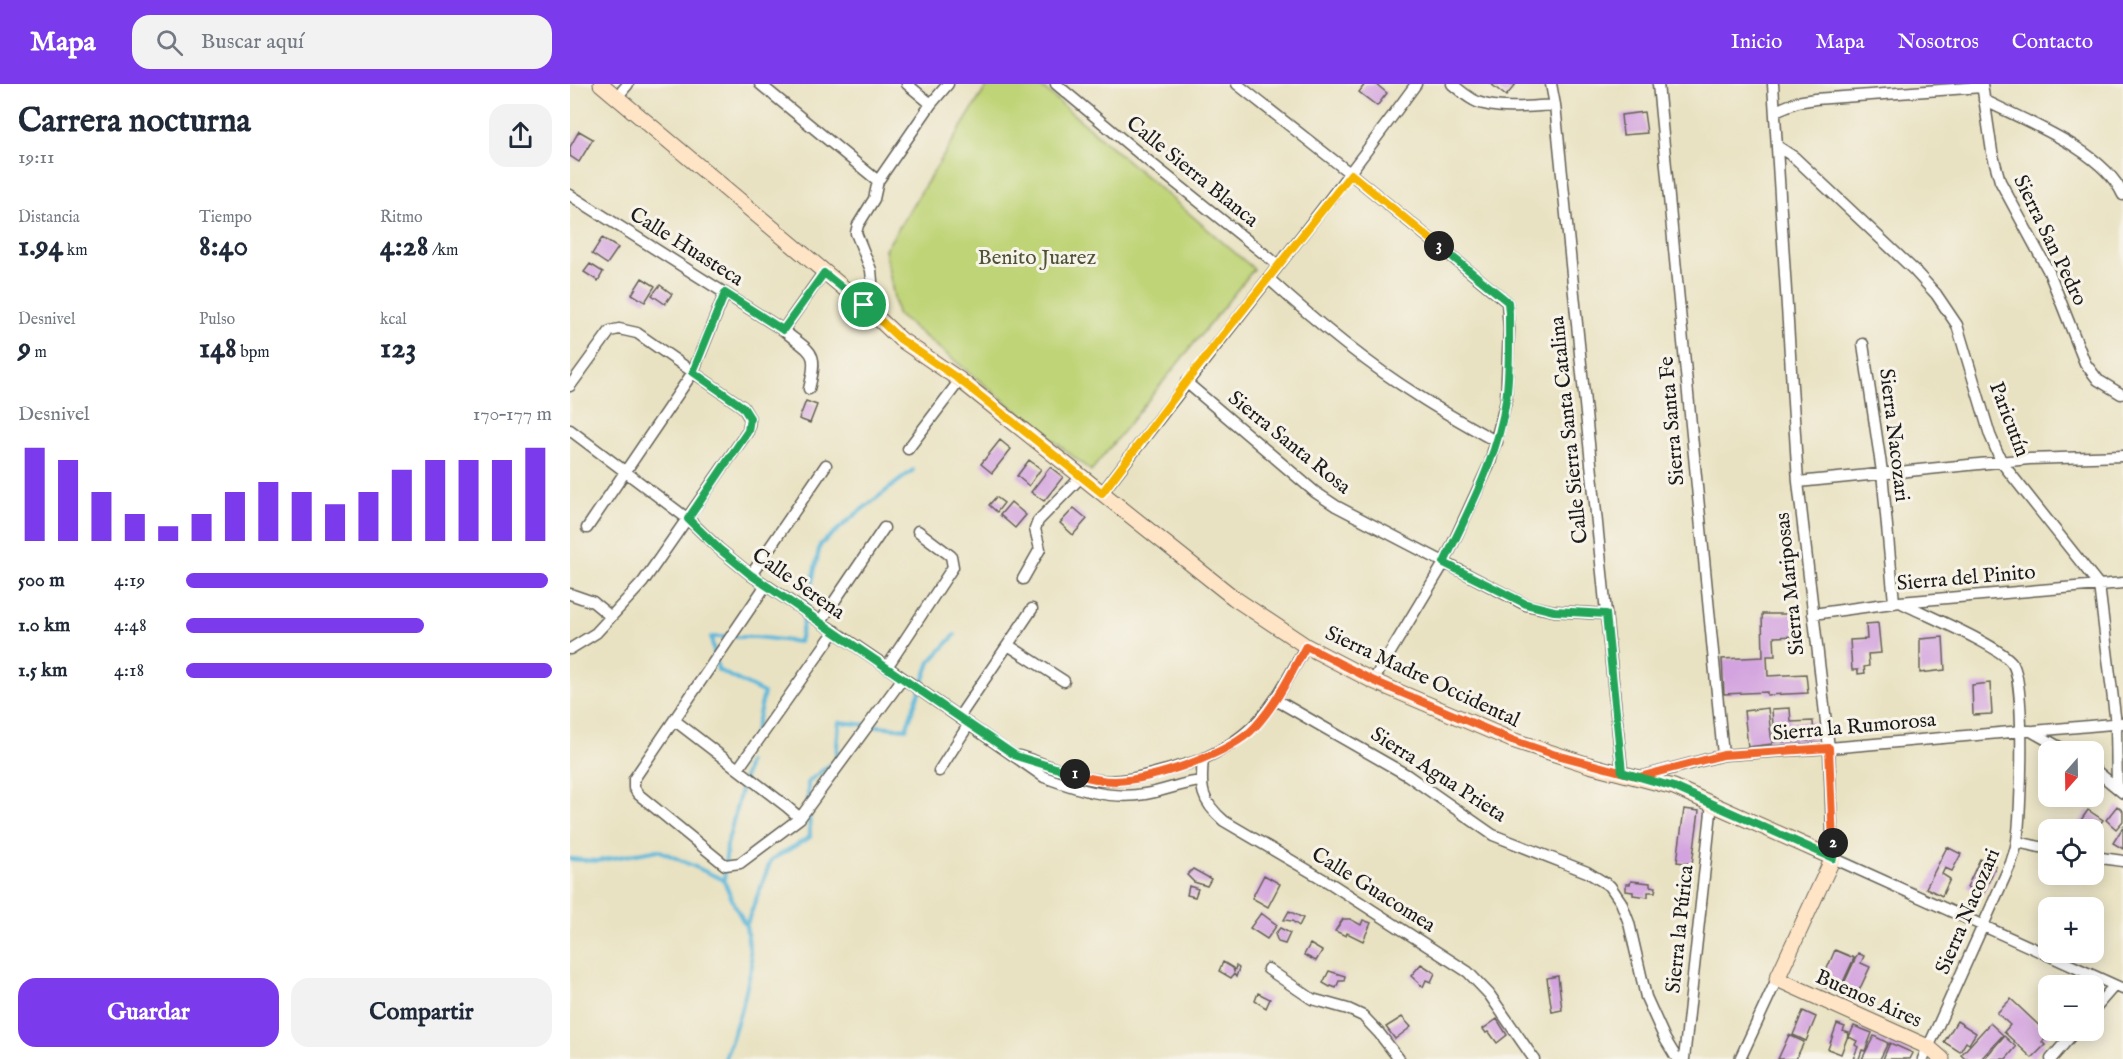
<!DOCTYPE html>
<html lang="es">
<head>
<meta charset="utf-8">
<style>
	body { margin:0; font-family:"IM FELL English",serif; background:#f2f2f3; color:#1f2937; height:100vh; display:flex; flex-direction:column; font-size:22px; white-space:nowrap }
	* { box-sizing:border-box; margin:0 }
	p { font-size:20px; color:#747a83 }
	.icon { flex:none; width:33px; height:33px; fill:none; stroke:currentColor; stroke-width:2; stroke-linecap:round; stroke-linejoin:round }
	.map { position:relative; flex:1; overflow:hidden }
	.details { display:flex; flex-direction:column; background:#fff; width:570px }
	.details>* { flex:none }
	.needle { width:39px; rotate:200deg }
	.tools { position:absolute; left:1468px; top:657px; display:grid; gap:12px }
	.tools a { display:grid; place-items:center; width:66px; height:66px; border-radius:12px; background:#fff; box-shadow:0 3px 15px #0003; font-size:30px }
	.pin { position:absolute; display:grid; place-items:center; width:51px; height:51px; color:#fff; margin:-26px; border:3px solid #fff; border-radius:50%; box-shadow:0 2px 6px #0007 }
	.km { position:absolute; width:30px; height:30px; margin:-15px; border-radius:50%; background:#222; color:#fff; font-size:16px; line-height:30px; text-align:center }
	.round { display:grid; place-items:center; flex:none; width:63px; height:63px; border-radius:18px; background:#f2f2f3 }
	.head { display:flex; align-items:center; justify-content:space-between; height:102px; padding:0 18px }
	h1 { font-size:33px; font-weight:700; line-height:45px }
	.stats { display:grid; grid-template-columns:repeat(3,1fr); gap:9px; height:102px; padding:6px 18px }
	.stats div { display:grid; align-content:center }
	.stats b { font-size:30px; font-weight:700 }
	.stats small { font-size:16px; font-weight:400 }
	.stats p { font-size:16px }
	.chart { height:168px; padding:12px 18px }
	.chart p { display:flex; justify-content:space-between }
	.chart svg { width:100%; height:108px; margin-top:6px; stroke:#7c3aed; stroke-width:6 }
	.primary-button { display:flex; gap:12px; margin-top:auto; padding:12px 18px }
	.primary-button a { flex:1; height:69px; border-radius:18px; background:#7c3aed; color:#fff; font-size:24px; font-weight:700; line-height:69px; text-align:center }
	.primary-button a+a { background:#f2f2f3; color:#1f2937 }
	ul { padding:0 18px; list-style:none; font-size:20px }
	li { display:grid; grid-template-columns:96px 72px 1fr; align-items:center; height:45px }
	li i { height:15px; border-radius:8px; background:#7c3aed }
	header { display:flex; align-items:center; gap:36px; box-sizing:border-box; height:84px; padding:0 30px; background:#7c3aed; color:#fff }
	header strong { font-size:28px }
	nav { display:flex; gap:33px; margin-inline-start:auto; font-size:21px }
	.search { width:420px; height:54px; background:#f2f2f3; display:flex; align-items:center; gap:15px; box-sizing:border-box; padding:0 21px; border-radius:18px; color:#747a83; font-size:22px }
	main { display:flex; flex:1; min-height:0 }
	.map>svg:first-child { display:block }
	.green { fill:#bfd477; stroke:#6e784a; stroke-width:1.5 }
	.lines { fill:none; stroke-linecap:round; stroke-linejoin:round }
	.stream { stroke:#5cb8da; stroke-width:4 }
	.building { fill:#d3a3df }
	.street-casing { stroke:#646156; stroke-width:13 }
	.secondary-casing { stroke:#646156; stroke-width:17 }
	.street { stroke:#fff; stroke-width:10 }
	.secondary { stroke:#ffe4c6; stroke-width:15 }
	.split-1-casing { stroke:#fff; stroke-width:12 }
	.split-2-casing { stroke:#fff; stroke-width:12 }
	.split-3-casing { stroke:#fff; stroke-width:12 }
	.split-4-casing { stroke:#fff; stroke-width:12 }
	.split-1 { stroke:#22a559; stroke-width:8 }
	.split-2 { stroke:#f0652b; stroke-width:8 }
	.split-3 { stroke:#22a559; stroke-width:8 }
	.split-4 { stroke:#f5b400; stroke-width:8 }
	.labels { text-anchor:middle; stroke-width:6; stroke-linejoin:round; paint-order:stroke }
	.street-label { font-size:21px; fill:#1c1c1c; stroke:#f7f3e8 }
	.park-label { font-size:21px; fill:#4d5337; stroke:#f7f3e8 }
</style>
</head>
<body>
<header>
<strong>Mapa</strong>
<div class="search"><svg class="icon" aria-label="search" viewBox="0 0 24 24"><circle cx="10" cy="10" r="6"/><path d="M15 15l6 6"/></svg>Buscar aquí</div>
<nav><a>Inicio</a><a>Mapa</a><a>Nosotros</a><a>Contacto</a></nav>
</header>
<main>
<section class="details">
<div class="head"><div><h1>Carrera nocturna</h1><p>19:11</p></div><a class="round"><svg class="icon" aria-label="share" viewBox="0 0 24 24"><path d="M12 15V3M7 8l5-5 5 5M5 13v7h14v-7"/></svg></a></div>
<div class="stats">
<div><p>Distancia</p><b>1.94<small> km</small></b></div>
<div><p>Tiempo</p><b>8:40</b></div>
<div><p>Ritmo</p><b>4:28<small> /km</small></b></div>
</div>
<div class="stats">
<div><p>Desnivel</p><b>9<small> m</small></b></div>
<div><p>Pulso</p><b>148<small> bpm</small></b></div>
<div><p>kcal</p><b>123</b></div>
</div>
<div class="chart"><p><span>Desnivel</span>170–177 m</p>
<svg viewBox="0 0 160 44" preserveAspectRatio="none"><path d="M5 44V6M15 44V11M25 44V24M35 44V33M45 44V38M55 44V33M65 44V24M75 44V20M85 44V24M95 44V29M105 44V24M115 44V15M125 44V11M135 44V11M145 44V11M155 44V6"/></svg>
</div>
<ul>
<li><b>500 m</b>4:19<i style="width:99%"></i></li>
<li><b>1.0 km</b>4:48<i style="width:65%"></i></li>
<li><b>1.5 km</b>4:18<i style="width:100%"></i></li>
</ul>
<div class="primary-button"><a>Guardar</a><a>Compartir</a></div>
</section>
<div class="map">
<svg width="1553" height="975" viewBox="0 0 1553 975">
	<rect width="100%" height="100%" fill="#f7f3e8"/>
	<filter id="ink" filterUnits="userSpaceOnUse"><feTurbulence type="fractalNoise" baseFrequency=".0167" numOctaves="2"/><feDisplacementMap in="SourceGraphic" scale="12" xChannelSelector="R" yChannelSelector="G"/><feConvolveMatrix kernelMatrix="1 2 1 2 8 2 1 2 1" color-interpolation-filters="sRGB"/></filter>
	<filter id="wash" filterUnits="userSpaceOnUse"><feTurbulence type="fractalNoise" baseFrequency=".008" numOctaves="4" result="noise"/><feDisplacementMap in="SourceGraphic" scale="24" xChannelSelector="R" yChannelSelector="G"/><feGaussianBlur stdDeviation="1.35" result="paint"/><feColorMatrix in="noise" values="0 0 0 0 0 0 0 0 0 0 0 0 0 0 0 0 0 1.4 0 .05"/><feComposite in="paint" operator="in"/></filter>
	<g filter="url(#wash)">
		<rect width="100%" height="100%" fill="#e9e2c2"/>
		<path class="green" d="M418,0H468L684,185L521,387L327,230L315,166Z"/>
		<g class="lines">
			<path class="stream" d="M164,553H186L229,558L250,461L286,430L343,386
				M145,573L141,553H156
				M147,580L148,586L194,609L183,656
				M238,719V698L266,676L269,638L336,645L360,578L385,551
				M0,775L27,777L88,766L154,796
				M176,842L201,776L240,753L239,727
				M155,975L172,923L182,881L176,842L165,822L154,797L157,761L178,678"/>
		</g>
		<g id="blocks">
			<path class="building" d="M795,0H806L817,9L807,22L789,8Z
				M921,0H946L936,12Z
				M1074,28L1077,49L1053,51L1051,31Z
				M9,47L23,55L9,78L0,72V63Z
				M32,154L48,164L37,180L22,170Z
				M20,180L33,188L28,197L14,188Z
				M72,194L85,202L75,218L62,210Z
				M90,201L102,210L95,220L82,211Z
				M236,317L247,321L240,339L229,335Z
				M430,356L441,365L422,389L411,380Z
				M459,376L471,385L459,402L447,392Z
				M480,383L493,393L474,417L461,408Z
				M426,413L434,419L427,428L419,421Z
				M441,418L456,431L445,444L430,431Z
				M504,424L517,435L503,451L490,439Z
				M1192,530H1225V552L1204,553L1205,572H1197L1198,592L1236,590L1238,609L1197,611V608L1154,610L1152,575L1193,573Z
				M1308,539L1311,569L1298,570L1299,582L1294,583L1295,589L1288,590V586H1282L1280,556L1297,555L1296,540Z
				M1373,553L1375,586L1350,589V555Z
				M1420,599L1422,630L1403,631L1402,601Z
				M1198,624L1202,660L1178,663L1174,627Z
				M1220,624L1221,638L1243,637L1244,656L1204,658L1202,625Z
				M1547,722L1553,727V737L1546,745L1536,736Z
				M1114,725L1129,727L1122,780L1107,778Z
				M1518,726L1533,736L1524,748V746H1504Z
				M1553,743V765L1543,759Z
				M1377,763L1391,770L1382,787L1375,784L1372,790L1380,795L1372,812L1356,804Z
				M1410,775L1426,782L1413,810L1397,803Z
				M623,785L641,795L637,802L624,798L617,791Z
				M694,791L710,800L698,823L682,814Z
				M1061,797L1080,799V802L1086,803L1085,808H1078V813L1063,811V808L1056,807V800H1060Z
				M619,802L628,805L625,813L617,811Z
				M719,827L733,834L729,842L722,837L714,836Z
				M691,829L707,841L697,855L680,844Z
				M773,835H780L791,841L793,836L801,839L793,857L777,849L776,852L765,847Z
				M710,844L720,849L715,860L708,858L705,850Z
				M740,860L752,867L746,877L734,871Z
				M1265,866L1284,874L1268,909L1250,901Z
				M1288,869L1294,872L1291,879L1300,883L1284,917L1269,910Z
				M653,878L663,884L664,888L666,882L669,884L666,893L664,890L661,894L649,887Z
				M851,880L865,889L861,898L856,896L853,903L841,892Z
				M759,887L775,892L774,897H769L766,904L761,902L760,903L753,899Z
				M988,892L992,926L982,928L977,894Z
				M688,909L700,915L696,924L685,917Z
				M1441,915L1479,951L1472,958L1475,961L1462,974L1434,948L1440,941L1427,929Z
				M1233,927L1246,933L1236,957L1223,951Z
				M832,933L841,943L825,955L816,943Z
				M927,935L937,951L927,959L919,948L916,949L913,945Z
				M1387,937L1406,949L1399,960L1396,958L1390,968L1374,958Z
				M1420,939L1433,951L1411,975H1395L1391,971Z
				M1267,940L1275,943L1273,947L1279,949L1271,970L1258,965Z
				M1284,942L1302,949L1295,967L1292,966L1289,975H1283L1288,963L1285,961L1287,957L1279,953Z
				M1219,951L1234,958L1226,975H1208Z
				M1304,952L1318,959L1310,975H1292Z
				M1434,952L1446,963L1436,975H1414Z
				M1320,959L1343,969L1340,975H1313Z"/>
		</g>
	</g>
	<g filter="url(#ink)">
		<use href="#blocks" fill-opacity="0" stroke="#646156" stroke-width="1.5"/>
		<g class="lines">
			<defs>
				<path id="street" d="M190,0L308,97
					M337,0L361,20
					M486,0L571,71L708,181
					M667,0L781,90L937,218L939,245L936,317L920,379L874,479L803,597
					M882,0C891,7 902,18 914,20C936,26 962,22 985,21
					M981,0L985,21L1052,688
					M1088,0L1153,671
					M1203,0L1228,398L1259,664L1263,774L1553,905
					M1412,0L1422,68L1430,97L1479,188L1515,279L1528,296L1551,310
					M47,13L58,0
					M1414,16C1457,38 1533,66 1553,111
					M1205,27L1227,18L1245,15L1412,3
					M1207,62L1224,73L1344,186L1366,210L1387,241L1420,351L1432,379L1529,501L1546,640L1547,704
					M0,111L213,246C242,270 249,266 239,305
					M698,194C744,236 794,278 847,311C873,328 900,343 927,358
					M294,221L302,197L301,186L286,149L288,141L304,115L308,97L361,20L378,0
					M213,246L254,188
					M1293,260L1312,388L1324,518
					M616,298L745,408L766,422L956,521L984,527L1036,530
					M0,302L40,247L49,245L67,249L173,323L180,335L178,347L73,498L26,549L0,565
					M0,346L118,435L148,464L181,491L317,583L474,693C507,705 540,716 575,710C594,707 611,699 631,697
					M338,365L390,296
					M1228,398L1459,375L1553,372
					M532,409C636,272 745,139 846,0
					M17,444L123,288L155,209
					M181,491L256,381
					M453,495L470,465L465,445L468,437L511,393
					M196,501L64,695V704L68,710L155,781L170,779L230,734L333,594
					M0,510L23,518L40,532
					M1330,518C1353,530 1429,561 1442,579C1456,597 1451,730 1447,757C1446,765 1443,772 1441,779L1353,975
					M1243,530L1330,518L1553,499
					M251,537L314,444
					M438,561L494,597
					M317,583L383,483L381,472L348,447
					M706,616L837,691L923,751L1017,788L1040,802L1051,818L1059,839L1076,913L1095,955L1107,975
					M389,633L462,525
					M104,636L216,722L230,734
					M1464,647L1553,639
					M449,672C475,679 501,693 528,696C555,699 578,691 604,684C614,680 625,679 635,674C693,647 706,615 736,562
					M633,675C630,705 631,717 654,737L763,801L898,888L919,910L964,975
					M168,685L265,547
					M1524,685L1553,709
					M369,687L399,640
					M1070,693L1153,671L1259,664L1452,647H1461L1498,668
					M1447,758L1479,765
					M1524,773L1553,777
					M698,885L742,915L778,925L793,932L809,949L829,975
					M1524,925L1544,902
					M1114,975L1142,719
					M1170,975L1207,895
					M1481,975L1506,946"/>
				<path id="secondary" d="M31,0L294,221L330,255L390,296L664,514L736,562L803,597L942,656L1019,681L1104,703L1263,774L1207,895L1358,963L1372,975"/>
			</defs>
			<use href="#street" class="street-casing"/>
			<use href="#secondary" class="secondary-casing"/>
			<use href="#street" class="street"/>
			<use href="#secondary" class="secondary"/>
		</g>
	</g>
	<g class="lines" filter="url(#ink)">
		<defs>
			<path id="split-1" d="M294,221L254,189L213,246L155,209L123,288L173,323L180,334L178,347L118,435L148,464L181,491L446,672L505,690"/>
			<path id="split-2" d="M505,690C518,694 531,697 545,697C582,696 660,670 685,643C707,619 721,590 736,562L804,597L942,656L983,670L1069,693L1153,671L1259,664L1263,759"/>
			<path id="split-3" d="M869,162L938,218L939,229C939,258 940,288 936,316C928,374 898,427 874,479L956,520L984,527L1036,530L1052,688L1104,703L1263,774V759"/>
			<path id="split-4" d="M294,221L330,255L390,296L532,409L616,298L781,90L869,162"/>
		</defs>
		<use href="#split-1" class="split-1-casing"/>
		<use href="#split-2" class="split-2-casing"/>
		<use href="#split-3" class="split-3-casing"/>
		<use href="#split-4" class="split-4-casing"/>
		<use href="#split-1" class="split-1"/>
		<use href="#split-2" class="split-2"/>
		<use href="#split-3" class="split-3"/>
		<use href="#split-4" class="split-4"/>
	</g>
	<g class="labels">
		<g class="street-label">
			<text transform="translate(623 87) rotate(39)" y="7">Calle Sierra Blanca</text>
			<text transform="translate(1481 156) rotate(64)" y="7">Sierra San Pedro</text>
			<text transform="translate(117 162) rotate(32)" y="7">Calle Huasteca</text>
			<text transform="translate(1440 335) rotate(69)" y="7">Paricutín</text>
			<text transform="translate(1101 337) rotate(-95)" y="7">Sierra Santa Fe</text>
			<text transform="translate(998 346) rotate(-96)" y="7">Calle Sierra Santa Catalina</text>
			<text transform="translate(1325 351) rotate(83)" y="7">Sierra Nacozari</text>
			<text transform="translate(720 358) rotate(39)" y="7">Sierra Santa Rosa</text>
			<text transform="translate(1396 493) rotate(-5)" y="7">Sierra del Pinito</text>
			<text transform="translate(229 499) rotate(35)" y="7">Calle Serena</text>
			<text transform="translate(1219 500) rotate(-96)" y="7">Sierra Mariposas</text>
			<text transform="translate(853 592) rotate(25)" y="7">Sierra Madre Occidental</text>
			<text transform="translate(1284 642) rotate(-5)" y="7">Sierra la Rumorosa</text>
			<text transform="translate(869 690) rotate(33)" y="7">Sierra Agua Prieta</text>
			<text transform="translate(804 805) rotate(32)" y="7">Calle Guacomea</text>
			<text transform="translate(1397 827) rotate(-67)" y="7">Sierra Nacozari</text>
			<text transform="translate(1109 845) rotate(-84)" y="7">Sierra la Púrica</text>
			<text transform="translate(1299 914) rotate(24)" y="7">Buenos Aires</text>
		</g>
		<g class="park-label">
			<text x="467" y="180">Benito Juarez</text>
		</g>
	</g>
</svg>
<div class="tools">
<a><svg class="needle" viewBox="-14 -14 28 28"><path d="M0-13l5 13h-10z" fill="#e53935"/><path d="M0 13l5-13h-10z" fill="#747a83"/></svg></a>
<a><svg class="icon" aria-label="locate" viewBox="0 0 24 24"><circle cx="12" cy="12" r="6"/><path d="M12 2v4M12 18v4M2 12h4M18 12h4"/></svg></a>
<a>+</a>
<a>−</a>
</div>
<div class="pin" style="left:294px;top:221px;background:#1e9e55"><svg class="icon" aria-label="arrive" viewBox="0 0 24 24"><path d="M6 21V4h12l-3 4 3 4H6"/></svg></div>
<b class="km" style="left:505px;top:690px">1</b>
<b class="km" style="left:1263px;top:759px">2</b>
<b class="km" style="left:869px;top:162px">3</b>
</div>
</main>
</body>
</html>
